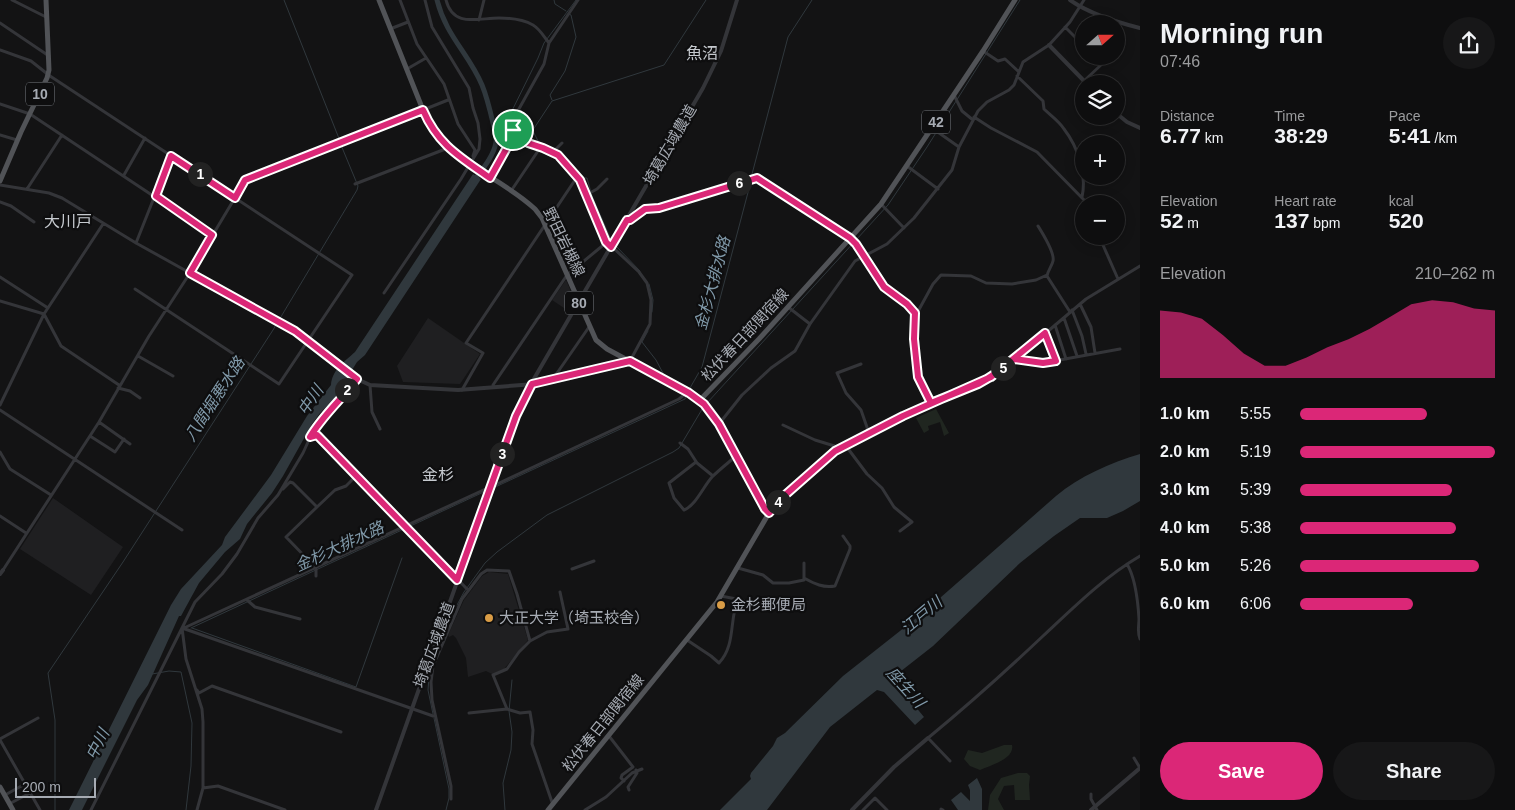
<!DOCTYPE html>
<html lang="en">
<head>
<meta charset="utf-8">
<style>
	body { margin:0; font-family:Arial,"Noto Sans JP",sans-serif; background:#171718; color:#f1f3f6; height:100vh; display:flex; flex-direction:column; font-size:19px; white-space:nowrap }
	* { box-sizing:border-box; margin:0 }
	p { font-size:16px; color:#9b9c9e }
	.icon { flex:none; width:28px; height:28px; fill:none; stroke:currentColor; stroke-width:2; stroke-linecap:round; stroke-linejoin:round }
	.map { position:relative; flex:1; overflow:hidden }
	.side { display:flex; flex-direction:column; background:#0e0e0f; width:375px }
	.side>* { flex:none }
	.needle { width:32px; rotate:69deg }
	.tools { position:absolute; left:1075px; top:15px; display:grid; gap:10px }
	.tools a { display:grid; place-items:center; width:50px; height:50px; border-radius:50%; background:#0e0e0f; box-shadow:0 2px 12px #0003,0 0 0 1px #2e2e2f; font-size:25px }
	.scale { position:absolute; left:15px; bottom:12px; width:81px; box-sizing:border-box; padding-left:5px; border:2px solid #a6abb3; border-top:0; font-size:14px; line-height:18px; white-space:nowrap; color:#a6abb3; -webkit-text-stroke:4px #0e0e0f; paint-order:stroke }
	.pin { position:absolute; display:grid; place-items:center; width:42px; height:42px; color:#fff; margin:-21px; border:2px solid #fff; border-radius:50%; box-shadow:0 1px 5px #0007 }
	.km { position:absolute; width:25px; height:25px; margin:-12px; border-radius:50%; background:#222; color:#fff; font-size:14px; line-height:25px; text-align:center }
	.round { display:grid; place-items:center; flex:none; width:52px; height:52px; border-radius:26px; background:#171718 }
	.head { display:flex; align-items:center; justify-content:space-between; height:85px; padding:0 20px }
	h1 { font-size:28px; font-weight:700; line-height:38px }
	.figures { display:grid; grid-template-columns:repeat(3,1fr); gap:8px; height:85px; padding:5px 20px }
	.figures div { display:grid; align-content:center }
	.figures b { font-size:21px; font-weight:700 }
	.figures small { font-size:14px; font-weight:400 }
	.figures p { font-size:14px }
	.chart { height:140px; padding:10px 20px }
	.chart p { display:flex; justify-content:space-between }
	.chart svg { width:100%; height:90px; margin-top:5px; fill:#db2777; opacity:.7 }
	.cta { display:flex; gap:10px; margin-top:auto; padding:10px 20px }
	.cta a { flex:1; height:58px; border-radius:30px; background:#db2777; color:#fff; font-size:20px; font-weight:700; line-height:58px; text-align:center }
	.cta a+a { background:#171718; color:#f1f3f6 }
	ul { padding:0 20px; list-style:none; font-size:16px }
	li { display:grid; grid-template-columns:80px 60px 1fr; align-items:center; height:38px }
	li i { height:12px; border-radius:6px; background:#db2777 }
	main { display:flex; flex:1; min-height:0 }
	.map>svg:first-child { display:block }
	.built { fill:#1f1f21 }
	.green { fill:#202620 }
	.water { fill:#30383d }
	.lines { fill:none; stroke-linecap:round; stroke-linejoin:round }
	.stream { stroke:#30383d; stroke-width:1 }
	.river { stroke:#30383d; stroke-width:5 }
	.minor { stroke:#343539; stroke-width:3 }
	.tertiary { stroke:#343539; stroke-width:4 }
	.primary { stroke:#515357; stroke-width:5 }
	.route-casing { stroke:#fff; stroke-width:10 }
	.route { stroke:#db2777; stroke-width:6 }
	.poi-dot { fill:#d99c46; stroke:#0e0e0f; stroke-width:2 }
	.labels { text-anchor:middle; stroke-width:4.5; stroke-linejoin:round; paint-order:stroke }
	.shield { fill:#0e0e0f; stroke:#787c82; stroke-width:1 }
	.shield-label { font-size:14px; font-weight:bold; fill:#a6abb3 }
	.street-label { font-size:15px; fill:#a6abb3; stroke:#0e0e0f }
	.poi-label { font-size:15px; fill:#a6abb3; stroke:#0e0e0f; text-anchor:start }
	.neighbourhood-label { font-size:16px; fill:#c6cacf; stroke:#0e0e0f }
	.water-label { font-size:16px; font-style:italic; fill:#819aaa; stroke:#0e0e0f }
</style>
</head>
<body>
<main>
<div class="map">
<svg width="1140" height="810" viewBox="0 0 1140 810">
	<rect width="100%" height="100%" fill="#131314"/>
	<path class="built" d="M566,280L576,303L570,312L552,300Z
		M428,318L480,354L460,384L403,382L397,366Z
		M53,498L123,547L91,595L20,549Z
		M489,572L508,574L528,640L504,669L492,674L486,671L468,677L466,658L456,638L453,635L449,637L448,635L464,600L482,576Z"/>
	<path class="green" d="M936,409L949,433L944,436L940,422L928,426L929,430L924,433L916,418Z
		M1004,745H1012C1015,759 991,765 980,770L970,766L964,759L968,750L982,753Z
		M1018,773H1027L1030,776L1029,785L1030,800H1015L1014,785L1004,786L998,799L1004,810H988L990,795L1001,778Z"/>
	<path class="water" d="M473,174L481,179L365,355L357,362L334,399L320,413L312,424L283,476L272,493L247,524L240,539L225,552L199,583L181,616H179L148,685L137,700L82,810H69L171,605L181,589L222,545L225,537L271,475L307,416L331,385C332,370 344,362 355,352Z
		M1140,454V501L1123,511L1107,518H1080L1054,536L1020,563L933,646L896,675L895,682L924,717L915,725L884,692L877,690L830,727L767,810H720L751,779L750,776L751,773L773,746L777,738L785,733L843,676L924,612L1056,496C1080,476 1110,463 1140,454Z
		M977,778L982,789V810H958L951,800L961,792L970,801V790L968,785Z"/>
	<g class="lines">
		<path class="stream" d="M284,0L340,141
			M554,0L555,4L566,11
			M552,100L550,95L565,71L576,37L571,15L569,14
			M533,131L539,143L552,150
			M496,136L501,133L538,58L544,43L576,0
			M496,142H508
			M511,144L519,145L525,142L552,101L664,65L706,0
			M565,160L583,178H587L592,196L612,242
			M751,178L788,37L812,0
			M615,245L640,271
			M649,284L653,300L652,312
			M648,331L642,342L656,360L664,375L701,397
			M630,366L636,367L684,394
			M690,388L702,367L751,181
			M687,396L696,401L700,407
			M707,403L888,205L927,147L1020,0
			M491,489L685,399L686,395
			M191,628L488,490
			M192,628L356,687L402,558
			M152,674L169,671L181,672L192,723L191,766L186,810
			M433,714L428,690L430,665L450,618L464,592L485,563L497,552L547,515L673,452L679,448L704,406
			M434,718L449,789V798L446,810
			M55,810V720L48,673L123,562L273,330L357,190L358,186L341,145
			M505,810L503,783L511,750L512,732L509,711L512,680"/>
		<path class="river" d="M437,0C446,36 469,54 482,85C487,97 490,110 493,123C494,128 497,136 496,142C494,156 481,171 473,182"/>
		<path class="minor" d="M12,0L46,17
			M400,0L417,44L444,84L458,124L475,150L473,156
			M446,0C453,28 478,18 499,18C509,18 524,20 533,25C540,29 544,37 549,43
			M479,20L484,0
			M0,23L49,56
			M1065,27L1084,46
			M390,29L408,22
			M0,50L31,61L50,76L352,275L279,384L135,289
			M983,51L998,61L1005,59L1019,72
			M407,69L426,58
			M1017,76L1043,101L1044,109C1050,115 1059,121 1064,129C1078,147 1087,174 1082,197
			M1084,81L1102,64L1094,56
			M954,95L962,111L973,120
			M0,104L30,114L212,235
			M974,117L991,128L1037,152L1088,204
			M932,128L959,147
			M513,130L528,143L553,152L562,159L580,180L607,242L639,272L647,283L651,300L650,324L630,361
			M0,135L17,140
			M553,152L562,143
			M907,166L938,189
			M124,175L145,138
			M490,177L509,144L515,116L544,64L549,43L578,0
			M355,184L448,148
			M0,185L49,193L62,198L136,243L190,273
			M27,189L62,135
			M511,191L540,148
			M586,195L597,189L607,179
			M0,202L11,206L34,222
			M881,204L904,228
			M627,220H630L645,209L659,208L757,178L850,238L856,244L884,287L907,304L916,315L933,284L941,275L971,276L986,283L1012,284L1036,280L1047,275
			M1038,226C1043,234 1055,253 1053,261C1052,266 1048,270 1047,276L1070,312
			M1099,236L1118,279
			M136,243L171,155
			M0,277L48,308
			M384,293L461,179L479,149L480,139L478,123L473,108L469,88L432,27L425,0
			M0,301L44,314L61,346L119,385
			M1080,304L1091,327L1095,353
			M788,307L810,324
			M1072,310L1082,336L1086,354
			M915,313L914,329L918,377L931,403
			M1064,318L1077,356
			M1055,325L1066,359
			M1045,333L1055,361
			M138,356L173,376
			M1015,359L1043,363L1120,349
			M861,364L837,373L846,393L861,410L869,433
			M555,379V376L589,327
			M370,385L372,412L380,429
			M494,387L493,385L567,275L607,242
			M118,388L130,391L140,398
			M462,390L483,353L466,343L577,177
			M0,405L44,314L103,224
			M0,410L182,530
			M99,422L130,444
			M719,424L742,395L771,368L795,351L810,324L855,261L887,244L914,218L952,170L959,147L978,111L987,102L1009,90L1014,85L1023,62L1049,45L1070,22L1084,0
			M783,425L815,440L841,448
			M90,436L115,452L124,439
			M311,437L317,435L468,590
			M680,443L688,449L697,463L713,476
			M846,446L867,474L882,488L894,507L912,522L900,531
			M0,452L10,469L51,495
			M696,462L669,483L674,498L684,510C696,505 703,487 712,477C719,470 728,463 736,456
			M492,483L495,485L679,399L684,395
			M283,489L290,482L293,483L317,507L286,537L316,568V576
			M317,507L335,490L346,486L356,476
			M769,513L784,497L835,451L903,416L991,377L1021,354L1086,299L1140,266
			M0,516L26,533
			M1127,564C1136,579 1138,602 1139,619C1139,626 1137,632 1140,639
			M738,568L763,575L773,583H789L804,580V563
			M572,569L594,561
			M3,570L99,422L149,336L190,273L245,181L448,100
			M804,578C815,584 823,588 835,586L850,549V546L843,536
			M721,596L762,604
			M247,600L255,607L300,619
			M182,628L186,659L202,709L203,722V788L197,810
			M184,628L490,487
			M185,629L433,716H435
			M687,640L711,656L719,663C736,645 729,620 738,599
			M197,690L199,693L212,686L341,732
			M507,709L493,675L507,669L519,652L530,641L547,632L568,629L560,592
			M469,713L507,709L520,713L530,712L533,730L532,744L553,805
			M609,736L633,767L622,775L621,778L624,781
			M0,739L38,718
			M0,740L40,810
			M1134,758L1140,768
			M950,761L928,738C968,705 1006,671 1043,636C1073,608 1104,577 1140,556
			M203,788L218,786L285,810
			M629,790L628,787L637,773L636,770
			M1091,794V799L1097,810
			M5,795L25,784
			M451,799V786L432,700L431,682L433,666L462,599L481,574L487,570L509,571L517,594L530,641
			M9,804L30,793
			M91,810L195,602L222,574L237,554L258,518L278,495L303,453L313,431L328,411L339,402L357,379
			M585,810L606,797L632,773L642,769
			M863,810L875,798L887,810
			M941,810V809L943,810"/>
		<path class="tertiary" d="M1070,0C1090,14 1116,22 1140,28
			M1049,45L1087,84
			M1116,113L1127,122L1140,128
			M190,273L295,331L357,379L370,385L458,390L535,384L630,361
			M0,574L3,570
			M376,810L516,416L528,389L703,88L721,51L737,0
			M852,810L894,767L928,738
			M1091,810L1140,768"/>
		<path class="primary" d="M379,0L427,120C454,167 499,175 535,209L542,218L596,340L607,349L689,393L704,404L719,424L765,509L769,513L717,602L548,810
			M0,181L21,132L47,78L49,70L46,0
			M700,400L759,339L881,204L983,51L1015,0
			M0,787L13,810"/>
	</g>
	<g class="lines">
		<defs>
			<path id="route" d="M513,130L509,144L490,178C460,157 438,145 423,110L245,180L235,198L171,156L156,196L212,235L190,273L295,331L357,379C342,399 323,415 310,437L317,435L457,580L516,416L532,384L630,361L689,393L704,404L719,424L765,509L769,513L784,496L835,451L903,416L991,377L1045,333L1056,361L1043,363L1014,359C1003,369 991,377 978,384L931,403L918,377L914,339L915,313L907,304L884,287L856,244L850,238L757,178L659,208L645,209L630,220H627L611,247L606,242L580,180L558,155L543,148L528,143L513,130"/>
		</defs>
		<use href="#route" class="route-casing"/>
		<use href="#route" class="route"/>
	</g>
	<g class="poi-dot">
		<circle cx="721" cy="605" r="5"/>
		<circle cx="489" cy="618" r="5"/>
	</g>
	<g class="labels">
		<g class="shield">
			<rect x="26" y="82.5" width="28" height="23" rx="4"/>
			<rect x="922" y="110.5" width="28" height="23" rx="4"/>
			<rect x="565" y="291.5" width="28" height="23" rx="4"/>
		</g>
		<g class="shield-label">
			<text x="40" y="99">10</text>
			<text x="936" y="127">42</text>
			<text x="579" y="308">80</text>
		</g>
		<g class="street-label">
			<text transform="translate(670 145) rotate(-60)" y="5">埼葛広域農道</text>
			<text transform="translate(564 242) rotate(64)" y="5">野田岩槻線</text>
			<text transform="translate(745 335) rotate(-47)" y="5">松伏春日部関宿線</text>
			<text transform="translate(434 645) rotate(-70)" y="5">埼葛広域農道</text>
			<text transform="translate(603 723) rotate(-51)" y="5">松伏春日部関宿線</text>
		</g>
		<g class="poi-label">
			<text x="731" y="610">金杉郵便局</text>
			<text x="499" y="623">大正大学（埼玉校舎）</text>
		</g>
		<g class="neighbourhood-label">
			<text x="702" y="59">魚沼</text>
			<text x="68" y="227">大川戸</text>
			<text x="438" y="480">金杉</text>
		</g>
		<g class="water-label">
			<text transform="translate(712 283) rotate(-75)" y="6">金杉大排水路</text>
			<text transform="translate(214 399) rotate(-57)" y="6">八間堀悪水路</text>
			<text transform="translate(310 400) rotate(-56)" y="6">中川</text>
			<text transform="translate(339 546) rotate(-25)" y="6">金杉大排水路</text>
			<text transform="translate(921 615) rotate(-40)" y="6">江戸川</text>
			<text transform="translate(906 687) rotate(48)" y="6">座生川</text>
			<text transform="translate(97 744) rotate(-63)" y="6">中川</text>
		</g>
	</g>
</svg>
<div class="tools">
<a><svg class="needle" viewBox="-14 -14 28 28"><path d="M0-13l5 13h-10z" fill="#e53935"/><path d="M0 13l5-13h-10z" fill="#9b9c9e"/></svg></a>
<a><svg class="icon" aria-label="layers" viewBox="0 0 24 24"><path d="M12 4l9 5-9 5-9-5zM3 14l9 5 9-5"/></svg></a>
<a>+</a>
<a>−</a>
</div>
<div class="scale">200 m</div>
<div class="pin" style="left:513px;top:130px;background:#1e9e55"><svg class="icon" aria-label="arrive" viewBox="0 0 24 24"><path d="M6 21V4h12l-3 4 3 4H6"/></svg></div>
<b class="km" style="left:200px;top:174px">1</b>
<b class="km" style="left:347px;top:390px">2</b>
<b class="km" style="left:502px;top:454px">3</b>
<b class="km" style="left:778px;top:502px">4</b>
<b class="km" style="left:1003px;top:368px">5</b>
<b class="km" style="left:739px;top:183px">6</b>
</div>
<section class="side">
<div class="head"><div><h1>Morning run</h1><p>07:46</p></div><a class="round"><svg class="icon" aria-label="share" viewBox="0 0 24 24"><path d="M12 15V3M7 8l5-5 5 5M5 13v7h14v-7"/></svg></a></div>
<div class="figures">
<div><p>Distance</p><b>6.77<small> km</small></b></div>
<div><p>Time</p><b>38:29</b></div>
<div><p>Pace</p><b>5:41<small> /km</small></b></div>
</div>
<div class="figures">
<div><p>Elevation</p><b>52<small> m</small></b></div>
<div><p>Heart rate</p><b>137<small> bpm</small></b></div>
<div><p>kcal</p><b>520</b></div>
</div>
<div class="chart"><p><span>Elevation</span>210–262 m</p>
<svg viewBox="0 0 160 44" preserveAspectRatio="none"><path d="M0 44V11L10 12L20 15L30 23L40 32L50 38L60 38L70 34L80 29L90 25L100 20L110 14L120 8L130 6L140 7L150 10L160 11V44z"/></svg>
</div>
<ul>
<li><b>1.0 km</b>5:55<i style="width:65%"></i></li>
<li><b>2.0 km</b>5:19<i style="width:100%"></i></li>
<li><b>3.0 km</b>5:39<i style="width:78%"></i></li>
<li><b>4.0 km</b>5:38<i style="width:80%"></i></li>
<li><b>5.0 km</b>5:26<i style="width:92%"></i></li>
<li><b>6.0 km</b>6:06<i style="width:58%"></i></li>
</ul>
<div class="cta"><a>Save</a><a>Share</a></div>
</section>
</main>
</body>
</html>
